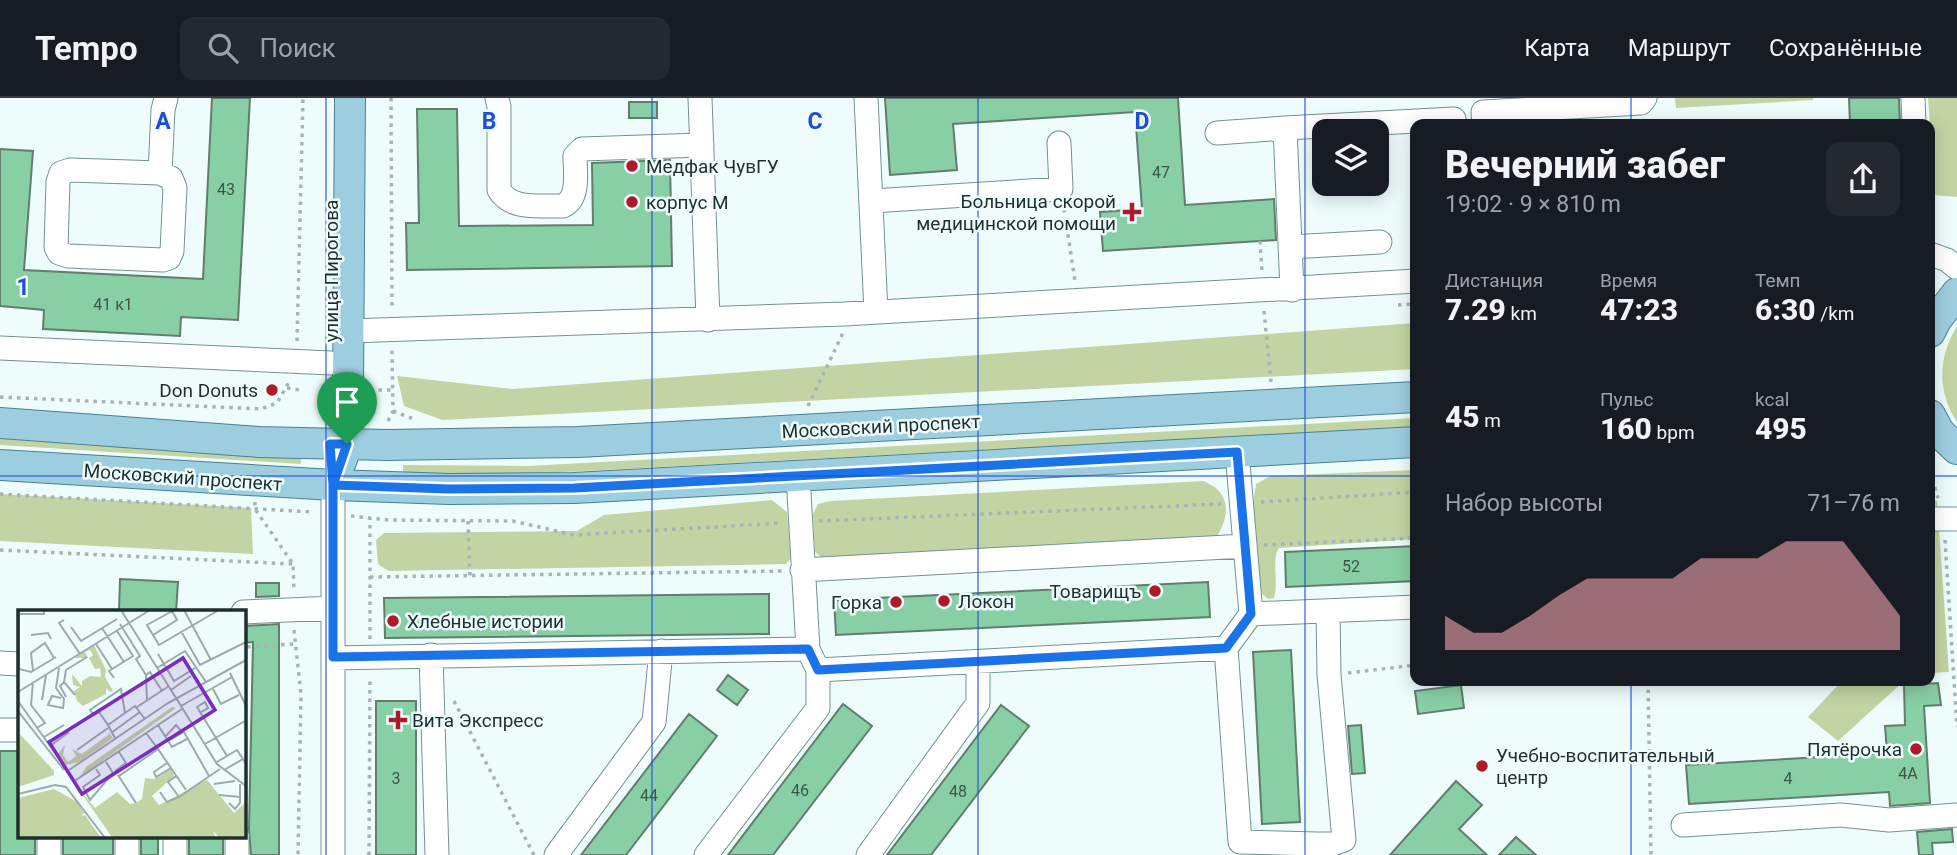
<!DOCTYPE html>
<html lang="ru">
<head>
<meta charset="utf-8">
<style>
	body { margin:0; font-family:Roboto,sans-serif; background:#242831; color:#f1f3f6; height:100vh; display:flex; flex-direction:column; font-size:26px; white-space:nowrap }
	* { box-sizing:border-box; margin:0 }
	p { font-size:23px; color:#9ea1a6 }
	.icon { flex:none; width:38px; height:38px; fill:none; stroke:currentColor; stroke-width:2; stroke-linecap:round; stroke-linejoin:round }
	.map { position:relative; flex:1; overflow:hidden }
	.sheet { position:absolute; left:1410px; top:21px; width:525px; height:567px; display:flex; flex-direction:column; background:#171b24; border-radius:14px; box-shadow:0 4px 18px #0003 }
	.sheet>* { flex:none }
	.buttons { position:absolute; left:1312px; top:21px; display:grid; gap:14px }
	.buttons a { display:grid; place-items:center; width:77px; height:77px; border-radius:14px; background:#171b24; box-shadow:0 4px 18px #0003; font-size:35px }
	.pin { position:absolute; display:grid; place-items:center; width:60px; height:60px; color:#fff; margin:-72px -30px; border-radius:50% 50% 50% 0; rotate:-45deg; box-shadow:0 0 7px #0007 }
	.pin .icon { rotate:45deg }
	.round { display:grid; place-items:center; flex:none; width:74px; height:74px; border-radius:14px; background:#242831 }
	.headline { display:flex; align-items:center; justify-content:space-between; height:119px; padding:0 35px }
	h1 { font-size:38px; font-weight:800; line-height:52px }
	.metrics { display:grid; grid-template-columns:repeat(3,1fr); gap:10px; height:119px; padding:7px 35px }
	.metrics div { display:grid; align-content:center }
	.metrics b { font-size:30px; font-weight:800 }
	.metrics small { font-size:19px; font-weight:400 }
	.metrics p { font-size:19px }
	.chart { height:196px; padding:14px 35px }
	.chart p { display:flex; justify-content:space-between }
	.chart svg { width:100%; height:126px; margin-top:7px; fill:#d3919a; opacity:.7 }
	header { display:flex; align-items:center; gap:42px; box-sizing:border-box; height:98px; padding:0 35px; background:#171b24; border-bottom:2px solid #363941 }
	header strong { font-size:33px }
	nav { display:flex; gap:38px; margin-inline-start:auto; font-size:24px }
	.search { width:490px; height:63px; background:#242831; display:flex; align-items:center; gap:18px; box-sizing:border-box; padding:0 24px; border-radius:14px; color:#9ea1a6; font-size:26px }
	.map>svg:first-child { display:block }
	.green { fill:#c2d4a3 }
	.building { fill:#89cfa6; stroke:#617d6c; stroke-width:2 }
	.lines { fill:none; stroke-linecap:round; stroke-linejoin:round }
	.minor-casing { stroke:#6f9492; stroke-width:25 }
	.major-casing { stroke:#478195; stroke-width:32 }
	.path { stroke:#a6b5b4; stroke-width:3.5; stroke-dasharray:3.5 5; stroke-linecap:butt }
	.minor { stroke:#fff; stroke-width:23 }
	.major { stroke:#9dcee0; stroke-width:30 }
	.route-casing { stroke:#fff; stroke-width:14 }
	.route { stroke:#1a73e8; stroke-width:9 }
	.grid { fill:none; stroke:#1d4ed8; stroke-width:2; stroke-opacity:0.55 }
	.poi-dot { fill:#ae1a2a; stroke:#eefdfc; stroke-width:2.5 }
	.labels { text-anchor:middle; stroke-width:5; stroke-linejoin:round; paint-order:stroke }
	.number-label { font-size:16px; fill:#3a574c }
	.poi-label { font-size:19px; fill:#1f2f2e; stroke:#eefdfc; text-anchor:start }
	.street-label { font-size:19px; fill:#1f2f2e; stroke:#eefdfc }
	.inset-road { fill:none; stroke:#9babaa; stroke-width:2 }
	.view { fill:#7b2cbf; fill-opacity:0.15; stroke:#7b2cbf; stroke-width:3.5 }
	.inset-edge { fill:none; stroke:#1f2f2e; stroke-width:3.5 }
	.grid-label { font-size:23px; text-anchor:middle; font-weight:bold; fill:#1d4ed8; stroke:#eefdfc; stroke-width:5; stroke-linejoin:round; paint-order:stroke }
</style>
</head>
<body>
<header>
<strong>Tempo</strong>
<div class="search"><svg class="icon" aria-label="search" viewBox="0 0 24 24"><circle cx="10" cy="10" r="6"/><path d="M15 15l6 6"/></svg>Поиск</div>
<nav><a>Карта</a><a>Маршрут</a><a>Сохранённые</a></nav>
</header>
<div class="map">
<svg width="1957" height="757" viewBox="0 0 1957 757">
	<rect width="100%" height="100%" fill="#eefdfc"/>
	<path class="green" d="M1675,0H1813V2L1676,10Z
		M1928,0H1957V99L1935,97Z
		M1416,225V271L442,322L404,308L397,278L512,291Z
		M1957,228V324C1937,294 1938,259 1957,228Z
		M1416,320V329L528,376H403V367L528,368Z
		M0,340L301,358V366L0,347Z
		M1416,372V441L1279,450C1271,461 1279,483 1274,500L1268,501L1258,493L1252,412L1256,386L1270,378Z
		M1204,383C1208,386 1215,388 1218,392C1233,407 1224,430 1213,444L827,464L815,454L813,416L818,406L830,403Z
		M0,396L251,410L253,456L0,443Z
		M1930,400L1937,403L1949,574L1930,575Z
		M772,402L787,414L791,460L786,466L388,473L378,466L376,442L384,435L577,433L604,417Z
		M1842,583H1904L1838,643L1808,619Z"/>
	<path class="building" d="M212,0H250L238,222L181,219L180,238L43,231L44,212L0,208V51L33,53L24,172L203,181Z
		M885,0H1178L1185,107L1274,101L1276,142L1103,153L1100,114L1142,111L1135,14L953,26L957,72L890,77Z
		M1849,0H1899L1900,26H1850Z
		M629,4H657V20H629Z
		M417,11H457L459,128L593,127L592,65L670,62L672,168L407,172L406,125H419Z
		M1416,448V483L1286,489L1285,454Z
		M120,481L178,484L176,514H119Z
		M1208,484L1210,519L836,537L834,502Z
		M256,485H279V498L256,499Z
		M769,496V536L385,540L384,500Z
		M279,526V757H251L249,731L253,544L243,545V528Z
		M1291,552L1300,724L1262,726L1253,554Z
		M728,577L748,592L737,607L717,592Z
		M1938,585L1941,607L1924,608L1930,705L1890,708L1889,694L1689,706L1686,667L1887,655L1885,628L1905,627L1904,587Z
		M1461,587L1464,610L1418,616L1415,593Z
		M376,603H416V757H376Z
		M843,606L872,628L773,757H728Z
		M1001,607L1029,628L931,757H887Z
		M689,616L717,638L626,757H581Z
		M1361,627L1365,675L1352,676L1348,628Z
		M0,653H19V738H35V757H0Z
		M1456,683L1482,707L1459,731L1487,757H1390Z
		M1952,731L1953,744L1932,745L1933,757H1919L1917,734Z
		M63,738H113V757H63Z
		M141,738H158V757H141Z
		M189,738H223V757H189Z
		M1516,739L1536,757H1499Z"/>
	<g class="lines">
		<defs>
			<path id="minor" d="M497,0L499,9V92C512,113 541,107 563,108C580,100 575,74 575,58L582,51L702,47
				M700,0L708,222
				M866,0L876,214
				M1913,0L1914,26
				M1484,26L1483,14L1641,5L1645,0
				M1217,35L1285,30
				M160,75L70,72L61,75L58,84L56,149L59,155L68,158L163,162L169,160L172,153L175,90L171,80L160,75L163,12L166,0
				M872,103L1061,91L1059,45
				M1290,149L1380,144
				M1930,156L1947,162L1957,170
				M1292,192L1285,30L1454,21
				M349,233L844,216L1416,183
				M0,250L331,265
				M798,377L808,551L818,572L1226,550L1251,516L1237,354
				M1930,421H1957
				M802,472L1245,448
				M243,514L333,510
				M1251,516L1416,509
				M1226,550L1240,744L1317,746L1318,757
				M431,557L437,757
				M333,560L808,551
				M0,565L19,566
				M0,632H19
				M1683,727L1841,717L1889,722L1957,717
				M1317,746H1333L1344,742L1329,577L1328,514
				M49,757V738
				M127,757V738
				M175,757V738
				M237,757V738
				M333,757V387
				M556,757L654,624L661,553
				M706,757L818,610V572
				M868,757L978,605V564"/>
			<path id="major" d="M1930,234L1936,222L1957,195
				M1930,317L1939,334L1957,351
				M0,325L259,344L388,347L578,344L1416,299
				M341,364L347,346L348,292L350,0
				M0,367L333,387L449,391L574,390L1416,344"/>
		</defs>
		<use href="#minor" class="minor-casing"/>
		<use href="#major" class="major-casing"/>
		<path class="path" d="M391,0L392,212
			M1064,111L1075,183
			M1260,143L1262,174
			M1398,207L1416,206
			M1264,213L1271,284
			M297,243L303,0
			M287,290L301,292
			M370,292H393
			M0,299L261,311L277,305L289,284
			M808,308L843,235
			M393,313L414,321
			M388,323L393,313L392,252
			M1930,373L1938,400
			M0,396L312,414
			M255,404V411L293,466L294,493
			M1261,404L1416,394
			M351,418L389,422L513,423L574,437L782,425
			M468,423L470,478
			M819,423L1221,406
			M1945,442L1957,629
			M1264,447L1416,440
			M0,452L293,466
			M370,479L783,473
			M294,532L301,597L298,757
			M370,541V420
			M243,555L245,549L294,546
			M1348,575L1416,567
			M1648,583L1651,757
			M454,603L534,757
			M369,757L370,580"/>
		<use href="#minor" class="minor"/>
		<use href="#major" class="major"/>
	</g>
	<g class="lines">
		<defs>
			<path id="route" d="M347,346L333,387V559L808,551L818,572L1226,550L1251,516L1237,354L574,390L449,391L333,387L330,346H347"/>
		</defs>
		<use href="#route" class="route-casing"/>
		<use href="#route" class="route"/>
	</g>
	<path class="grid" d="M326,0V757M652,0V757M978,0V757M1305,0V757M1631,0V26M0,378H1416M1930,378H1957M1631,583V757"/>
	<g class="poi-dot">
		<circle cx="632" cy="68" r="7"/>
		<circle cx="632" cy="104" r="7"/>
		<path d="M1128.5 103.5h7v7h7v7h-7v7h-7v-7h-7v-7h7z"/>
		<circle cx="272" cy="292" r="7"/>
		<circle cx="1155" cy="493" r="7"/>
		<circle cx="944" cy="503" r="7"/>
		<circle cx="896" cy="504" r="7"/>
		<circle cx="393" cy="523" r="7"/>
		<path d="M394.5 611.5h7v7h7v7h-7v7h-7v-7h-7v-7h7z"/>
		<circle cx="1916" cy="651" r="7"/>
		<circle cx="1482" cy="668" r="7"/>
	</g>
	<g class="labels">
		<g class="number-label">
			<text x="1161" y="80">47</text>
			<text x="226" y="97">43</text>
			<text x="113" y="212">41 к1</text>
			<text x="1351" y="474">52</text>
			<text x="1908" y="681">4А</text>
			<text x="396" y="686">3</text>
			<text x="1788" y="686">4</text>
			<text x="800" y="698">46</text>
			<text x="958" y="699">48</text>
			<text x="649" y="703">44</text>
		</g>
		<g class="poi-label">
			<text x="646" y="75">Медфак ЧувГУ</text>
			<text x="1116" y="110" text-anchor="end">Больница скорой<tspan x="1116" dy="22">медицинской помощи</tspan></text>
			<text x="646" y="111">корпус М</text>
			<text x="258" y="299" text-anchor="end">Don Donuts</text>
			<text x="1141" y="500" text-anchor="end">Товарищъ</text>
			<text x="958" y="510">Локон</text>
			<text x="882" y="511" text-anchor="end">Горка</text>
			<text x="407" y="530">Хлебные истории</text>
			<text x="412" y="629">Вита Экспресс</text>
			<text x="1902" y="658" text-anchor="end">Пятёрочка</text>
			<text x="1496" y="664">Учебно-воспитательный<tspan x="1496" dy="22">центр</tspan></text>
		</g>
		<g class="street-label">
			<text transform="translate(331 173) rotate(-90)" y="7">улица Пирогова</text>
			<text transform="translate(881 328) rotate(-3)" y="7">Московский проспект</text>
			<text transform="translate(183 379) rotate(4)" y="7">Московский проспект</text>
		</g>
	</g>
	<g transform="translate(18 512)">
		<rect width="228" height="228" fill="#eefdfc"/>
		<path d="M76,35L88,60L87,67L95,81L102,79L92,82L88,78V84L65,96L59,91L56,81L62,77L55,75L54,64L64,76V71L72,66L83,67L82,58L77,59L71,48L75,45L72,40L67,42L70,48H57ZM154,97L158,98L62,167L68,157ZM89,120L95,128L61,152L48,155L40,144L47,135L45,145L50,152L58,146L54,139L64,144L91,124ZM0,122L36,161V165L0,177ZM153,159L156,166L134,186L141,195L189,170L216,203L227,193V227H201L195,221L197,227H94L59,177L77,198L99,182L112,194L118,193L124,189L127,168L137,169ZM36,179L59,192L66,203L63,206L67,205L83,228H0V188Z" fill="#c2d4a3"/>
		<path class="inset-road" d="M1,0V59L13,62L38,47M103,0L158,88M156,0L129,15L141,35L201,0M166,0L193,50M1,4H26V0M46,10L41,13L62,44M102,14L122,46L118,49L128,65L129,91M53,17L63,31L99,9M84,18L106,52M163,21L182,55L228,32M13,25L30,23L33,29M135,25L159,10L154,1M78,34L94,59M140,44L156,71L177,58M41,58L38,78L46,89L45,98L30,95L34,86L43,88M139,58L167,41L188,72M15,61L13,43L27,33L36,48M212,63L228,96M128,65L132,62L144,81M96,68L91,61L115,46L99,21M15,72L13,95L27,113L19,118M46,72L48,60L69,47M195,79L203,94L221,85M153,80L173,66M0,82L132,0M48,87L42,76L46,72L57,85M158,88L199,154L228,176M24,90L28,65M0,91L42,150M163,96L214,67M119,97L151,76M0,101L46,160M183,102L190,98L187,92L179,97L209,146M90,115L81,102L76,105L72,100L103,79L107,103M140,115L154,137L169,129M93,123L122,102M26,127L46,115M147,127L158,115L164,122M97,128L90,115L117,96L127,109M150,131L166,122L191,166M187,134L227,111M32,136L51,122M140,139L168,180M59,140L90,118M199,152L219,140L225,149M149,153L136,162L138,167L153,158M78,159L82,165L65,177L72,190L95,163L88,152M51,160L150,93L228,50M206,160L225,149L228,154M97,161L108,153L101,142M100,165L118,193M101,166L140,139L128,123M158,166L150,172L161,187L202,159M55,172L164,99M196,174L217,171M142,182L149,192L161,187M0,184L37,175L48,177L87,228M201,185L222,187M211,193L217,199L222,193V174"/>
		<path class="view" d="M165,48L197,100L64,184L31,132Z"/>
		<rect width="228" height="228" class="inset-edge"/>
	</g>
	<g class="grid-label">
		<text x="163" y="31">A</text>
		<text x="489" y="31">B</text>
		<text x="815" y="31">C</text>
		<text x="1142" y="31">D</text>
		<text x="23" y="197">1</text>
	</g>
</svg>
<div class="buttons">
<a><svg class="icon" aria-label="layers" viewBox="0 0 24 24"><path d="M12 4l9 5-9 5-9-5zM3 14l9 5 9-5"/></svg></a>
</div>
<div class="pin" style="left:347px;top:346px;background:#1e9e55"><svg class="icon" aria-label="arrive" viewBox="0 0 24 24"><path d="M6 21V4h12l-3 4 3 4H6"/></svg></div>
<section class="sheet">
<div class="headline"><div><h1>Вечерний забег</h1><p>19:02 · 9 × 810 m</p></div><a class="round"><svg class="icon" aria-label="share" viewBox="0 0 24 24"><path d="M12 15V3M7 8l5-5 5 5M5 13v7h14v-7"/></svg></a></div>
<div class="metrics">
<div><p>Дистанция</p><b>7.29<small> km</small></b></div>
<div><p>Время</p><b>47:23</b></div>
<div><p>Темп</p><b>6:30<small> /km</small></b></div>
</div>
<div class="metrics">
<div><b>45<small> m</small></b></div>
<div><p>Пульс</p><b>160<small> bpm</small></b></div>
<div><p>kcal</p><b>495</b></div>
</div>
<div class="chart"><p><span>Набор высоты</span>71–76 m</p>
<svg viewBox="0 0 160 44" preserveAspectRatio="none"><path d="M0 44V32L10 38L20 38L30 32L40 25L50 19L60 19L70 19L80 19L90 12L100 12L110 12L120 6L130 6L140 6L150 19L160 32V44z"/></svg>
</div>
</section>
</div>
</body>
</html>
